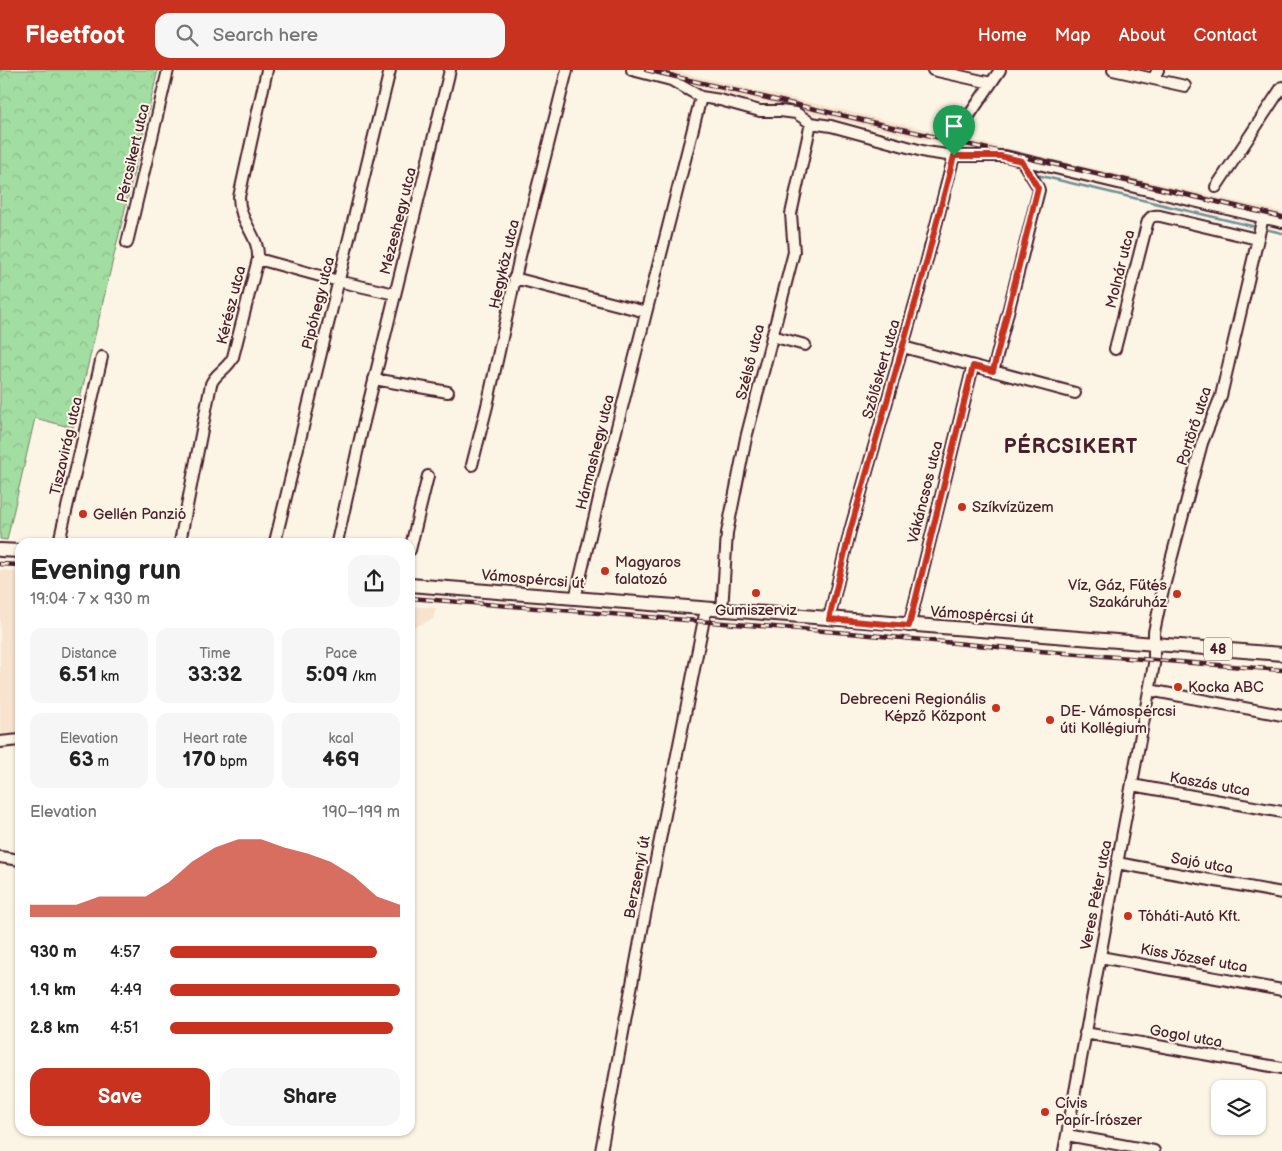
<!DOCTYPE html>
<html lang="en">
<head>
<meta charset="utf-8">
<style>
	body { margin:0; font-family:"Balsamiq Sans",sans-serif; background:#f6f6f6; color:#222; height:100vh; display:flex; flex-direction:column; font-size:19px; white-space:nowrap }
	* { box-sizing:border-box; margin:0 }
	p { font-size:16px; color:#767676 }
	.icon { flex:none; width:28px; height:28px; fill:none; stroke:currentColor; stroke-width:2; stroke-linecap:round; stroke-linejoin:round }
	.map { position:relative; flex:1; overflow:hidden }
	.drawer { position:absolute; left:15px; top:468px; width:400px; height:598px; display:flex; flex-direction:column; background:#fff; border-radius:15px; box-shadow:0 1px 4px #0004 }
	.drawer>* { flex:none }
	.controls { position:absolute; left:1211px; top:1010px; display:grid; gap:10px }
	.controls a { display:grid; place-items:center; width:55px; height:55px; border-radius:10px; background:#fff; box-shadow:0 1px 4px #0004; font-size:25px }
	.pin { position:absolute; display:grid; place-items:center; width:42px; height:42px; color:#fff; margin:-51px -21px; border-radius:50% 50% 50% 0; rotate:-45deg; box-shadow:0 0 5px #0007 }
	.pin .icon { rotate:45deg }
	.round { display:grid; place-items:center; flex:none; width:52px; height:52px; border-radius:15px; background:#f6f6f6 }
	.headline { display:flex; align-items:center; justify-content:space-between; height:85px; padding:0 15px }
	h1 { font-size:28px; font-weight:800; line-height:38px }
	.figures { display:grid; grid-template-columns:repeat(3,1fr); gap:8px; height:85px; padding:5px 15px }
	.figures div { display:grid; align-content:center; border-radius:12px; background:#f6f6f6; text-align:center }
	.figures b { font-size:21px; font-weight:800 }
	.figures small { font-size:14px; font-weight:400 }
	.figures p { font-size:14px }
	.chart { height:140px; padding:10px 15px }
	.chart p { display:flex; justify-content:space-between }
	.chart svg { width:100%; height:90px; margin-top:5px; fill:#c8321e; opacity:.7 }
	.action { display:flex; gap:10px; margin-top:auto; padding:10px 15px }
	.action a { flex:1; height:58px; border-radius:15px; background:#c8321e; color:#fff; font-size:20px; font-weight:800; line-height:58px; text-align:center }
	.action a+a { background:#f6f6f6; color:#222 }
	ul { padding:0 15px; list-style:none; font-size:16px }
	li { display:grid; grid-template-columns:80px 60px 1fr; align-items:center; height:38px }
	li i { height:12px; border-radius:6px; background:#c8321e }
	header { display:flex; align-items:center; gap:30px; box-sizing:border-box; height:70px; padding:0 25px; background:#c8321e; color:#fff }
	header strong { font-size:24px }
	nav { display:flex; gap:28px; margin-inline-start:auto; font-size:18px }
	.search { width:350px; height:45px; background:#f6f6f6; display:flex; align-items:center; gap:12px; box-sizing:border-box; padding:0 18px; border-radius:15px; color:#767676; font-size:19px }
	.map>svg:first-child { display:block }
	.built { fill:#f7e3ce }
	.forest { fill:url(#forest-crowns); stroke:#767e66 }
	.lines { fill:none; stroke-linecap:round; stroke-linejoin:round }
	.stream { stroke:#708f97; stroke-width:2.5 }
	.minor-casing { stroke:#4a1f2b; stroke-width:14 }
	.major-casing { stroke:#4a1f2b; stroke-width:16 }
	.minor { stroke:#fcf5e5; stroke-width:10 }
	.major { stroke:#fcf5e5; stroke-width:12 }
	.rail-casing { stroke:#4a1f2b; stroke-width:4.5 }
	.rail { stroke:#fcf5e5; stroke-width:2.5; stroke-dasharray:8; stroke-linecap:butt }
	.route-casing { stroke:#fff; stroke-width:10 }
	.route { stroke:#c8321e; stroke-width:6 }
	.poi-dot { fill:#c8321e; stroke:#fcf5e5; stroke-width:2 }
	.labels { text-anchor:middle; stroke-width:4; stroke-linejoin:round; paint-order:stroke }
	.shield { fill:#fcf5e5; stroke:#7f5f63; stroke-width:1 }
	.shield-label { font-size:14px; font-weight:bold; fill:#4a1f2b }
	.street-label { font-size:15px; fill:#4a1f2b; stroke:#fcf5e5 }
	.poi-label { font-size:15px; fill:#4a1f2b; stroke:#fcf5e5; text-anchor:start }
	.district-label { font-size:20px; font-weight:bold; letter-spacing:1px; fill:#4a1f2b; stroke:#fcf5e5 }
</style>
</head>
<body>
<header>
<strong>Fleetfoot</strong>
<div class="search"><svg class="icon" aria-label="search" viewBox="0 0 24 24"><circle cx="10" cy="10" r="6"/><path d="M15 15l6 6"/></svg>Search here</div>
<nav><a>Home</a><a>Map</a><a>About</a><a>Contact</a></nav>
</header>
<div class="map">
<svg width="1282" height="1081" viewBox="0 0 1282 1081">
	<defs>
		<pattern id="forest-crowns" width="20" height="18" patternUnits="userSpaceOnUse" patternTransform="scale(1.25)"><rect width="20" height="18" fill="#a2dda2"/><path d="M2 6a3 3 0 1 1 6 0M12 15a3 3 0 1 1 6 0" fill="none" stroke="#8dbd8c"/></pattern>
	</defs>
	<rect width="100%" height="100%" fill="#fcf5e5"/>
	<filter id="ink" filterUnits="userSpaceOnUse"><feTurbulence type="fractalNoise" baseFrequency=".02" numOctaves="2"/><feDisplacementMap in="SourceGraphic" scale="10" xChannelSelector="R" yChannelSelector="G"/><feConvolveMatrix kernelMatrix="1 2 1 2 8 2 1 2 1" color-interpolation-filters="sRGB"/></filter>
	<g filter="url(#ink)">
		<path class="built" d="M625,0H670L1282,142V153Z
			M0,500L20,502V673L0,675Z
			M410,536L436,538L433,549L410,559Z
			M710,550L849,561L1040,579L1282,597V602L1040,583L849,565L709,554Z"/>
		<path class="forest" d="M0,0H158L73,358L35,348L7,470L0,469Z"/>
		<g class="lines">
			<path class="stream" d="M1037,105L1256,157
				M1265,159L1282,163
				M953,547L975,549"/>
			<defs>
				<path id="minor" d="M632,0L671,10L701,27L720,30L760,41H780L796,43L811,53L831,56L926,82L954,86H1005L1282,152
					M933,0L991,13
					M1113,0L1185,16
					M1153,9L1158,0
					M958,62L1000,0
					M1216,117L1282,17
					M127,173L168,0
					M258,189L346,213L395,224
					M514,208L646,242
					M772,266L805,275
					M903,277L1075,323
					M1115,279L1147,154C1149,147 1153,145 1160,146L1257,169
					M993,301L1039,120L1037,115L1022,91
					M374,309L448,322
					M472,395L487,336L520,186L567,0
					M59,472L102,287
					M180,472L211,314C215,303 228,299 233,287L258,189C260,166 239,153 239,127L267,0
					M275,472L390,0
					M337,472L362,360L450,0
					M410,480L428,406
					M575,529L601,420L701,27
					M722,541L727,463L746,368L794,182L791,144L811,53
					M829,549L850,461L922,209L954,86
					M909,556L973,296
					M1149,620L1282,645
					M0,672L20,670
					M1132,715L1282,742
					M0,787L20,790
					M1117,793L1282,823
					M1100,887L1282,920
					M1085,963L1282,998
					M1067,1065L1154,1081
					M601,1081L642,860L706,539
					M1064,1081L1154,594V562L1162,524L1202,373L1221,326L1263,147"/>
				<path id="major" d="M0,480L20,481
					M410,515L1282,584"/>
			</defs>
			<use href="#minor" class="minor-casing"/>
			<use href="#major" class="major-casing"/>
			<use href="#minor" class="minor"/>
			<use href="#major" class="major"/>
			<defs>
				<path id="rail" d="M646,0L1282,147
					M0,494L20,495
					M410,528L849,563L1040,581L1282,600"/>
			</defs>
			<use href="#rail" class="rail-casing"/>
			<use href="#rail" class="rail"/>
		</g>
	</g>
	<g class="lines" filter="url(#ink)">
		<defs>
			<path id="route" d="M954,86H1000L1022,91L1038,118L993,301L973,296L909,556L829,549L850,461L922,209Z"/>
		</defs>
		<use href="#route" class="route-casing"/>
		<use href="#route" class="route"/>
	</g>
	<g class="poi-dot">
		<circle cx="962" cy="437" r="5"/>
		<circle cx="83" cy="444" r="5"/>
		<circle cx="605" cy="501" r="5"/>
		<circle cx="756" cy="523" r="5"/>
		<circle cx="1177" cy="524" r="5"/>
		<circle cx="1178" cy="617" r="5"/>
		<circle cx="996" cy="638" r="5"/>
		<circle cx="1050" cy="650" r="5"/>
		<circle cx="1128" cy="846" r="5"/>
		<circle cx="1045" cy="1042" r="5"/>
	</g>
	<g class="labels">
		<rect class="shield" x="1204" y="567.5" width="28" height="23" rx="4"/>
		<g class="shield-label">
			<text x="1218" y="584">48</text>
		</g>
		<g class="street-label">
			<text transform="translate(133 83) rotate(-77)" y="5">Pércsikert utca</text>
			<text transform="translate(398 151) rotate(-76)" y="5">Mézeshegy utca</text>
			<text transform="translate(504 194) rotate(-77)" y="5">Hegyköz utca</text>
			<text transform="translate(1120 199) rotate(-76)" y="5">Molnár utca</text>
			<text transform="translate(318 233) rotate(-76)" y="5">Pipóhegy utca</text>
			<text transform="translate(231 235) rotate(-76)" y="5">Kérész utca</text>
			<text transform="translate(750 292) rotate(-76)" y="5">Szélső utca</text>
			<text transform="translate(881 299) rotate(-74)" y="5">Szőlőskert utca</text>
			<text transform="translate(1194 356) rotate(-72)" y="5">Portörő utca</text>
			<text transform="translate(66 376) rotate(-77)" y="5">Tiszavirág utca</text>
			<text transform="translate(595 382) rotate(-76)" y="5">Hármashegy utca</text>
			<text transform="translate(925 422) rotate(-76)" y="5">Vákáncsos utca</text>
			<text transform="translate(533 509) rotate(5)" y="5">Vámospércsi út</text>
			<text transform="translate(982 545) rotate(4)" y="5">Vámospércsi út</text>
			<text transform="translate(1210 714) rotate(10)" y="5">Kaszás utca</text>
			<text transform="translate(1202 793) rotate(10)" y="5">Sajó utca</text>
			<text transform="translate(637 807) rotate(-79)" y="5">Berzsenyi út</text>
			<text transform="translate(1096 825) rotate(-79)" y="5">Veres Péter utca</text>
			<text transform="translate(1194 888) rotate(10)" y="5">Kiss József utca</text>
			<text transform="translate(1186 966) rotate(10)" y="5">Gogol utca</text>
		</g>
		<g class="poi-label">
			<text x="972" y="442">Szíkvízüzem</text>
			<text x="93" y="449">Gellén Panzió</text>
			<text x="615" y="497">Magyaros<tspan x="615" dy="17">falatozó</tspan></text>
			<text x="1167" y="520" text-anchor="end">Víz, Gáz, Fűtés<tspan x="1167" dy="17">Szakáruház</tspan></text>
			<text x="756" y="545" text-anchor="middle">Gumiszerviz</text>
			<text x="1188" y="622">Kocka ABC</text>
			<text x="986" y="634" text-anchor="end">Debreceni Regionális<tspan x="986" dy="17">Képző Központ</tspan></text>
			<text x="1060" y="646">DE- Vámospércsi<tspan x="1060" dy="17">úti Kollégium</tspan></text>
			<text x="1138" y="851">Tóháti-Autó Kft.</text>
			<text x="1055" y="1038">Cívis<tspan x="1055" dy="17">Papír-Írószer</tspan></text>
		</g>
		<g class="district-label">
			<text x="1071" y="383">PÉRCSIKERT</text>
		</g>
	</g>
</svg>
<div class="controls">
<a><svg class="icon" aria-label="layers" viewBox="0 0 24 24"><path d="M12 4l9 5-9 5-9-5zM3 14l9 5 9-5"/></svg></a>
</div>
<div class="pin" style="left:954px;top:86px;background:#1e9e55"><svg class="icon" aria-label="arrive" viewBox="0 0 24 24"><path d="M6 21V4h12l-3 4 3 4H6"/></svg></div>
<section class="drawer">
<div class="headline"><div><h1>Evening run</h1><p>19:04 · 7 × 930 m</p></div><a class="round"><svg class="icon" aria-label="share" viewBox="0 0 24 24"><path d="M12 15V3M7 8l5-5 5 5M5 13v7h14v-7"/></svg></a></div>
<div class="figures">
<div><p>Distance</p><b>6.51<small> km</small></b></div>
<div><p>Time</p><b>33:32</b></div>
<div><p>Pace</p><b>5:09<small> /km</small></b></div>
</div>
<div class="figures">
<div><p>Elevation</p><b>63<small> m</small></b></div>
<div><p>Heart rate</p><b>170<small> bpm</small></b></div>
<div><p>kcal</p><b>469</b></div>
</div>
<div class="chart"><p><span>Elevation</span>190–199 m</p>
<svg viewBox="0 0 160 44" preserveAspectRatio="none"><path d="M0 44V38L10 38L20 38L30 34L40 34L50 34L60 27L70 17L80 10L90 6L100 6L110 10L120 13L130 17L140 24L150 34L160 38V44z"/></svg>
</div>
<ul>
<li><b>930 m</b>4:57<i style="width:90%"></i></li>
<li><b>1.9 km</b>4:49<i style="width:100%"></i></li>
<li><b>2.8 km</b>4:51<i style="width:97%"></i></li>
</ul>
<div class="action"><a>Save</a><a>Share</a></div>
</section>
</div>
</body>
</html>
